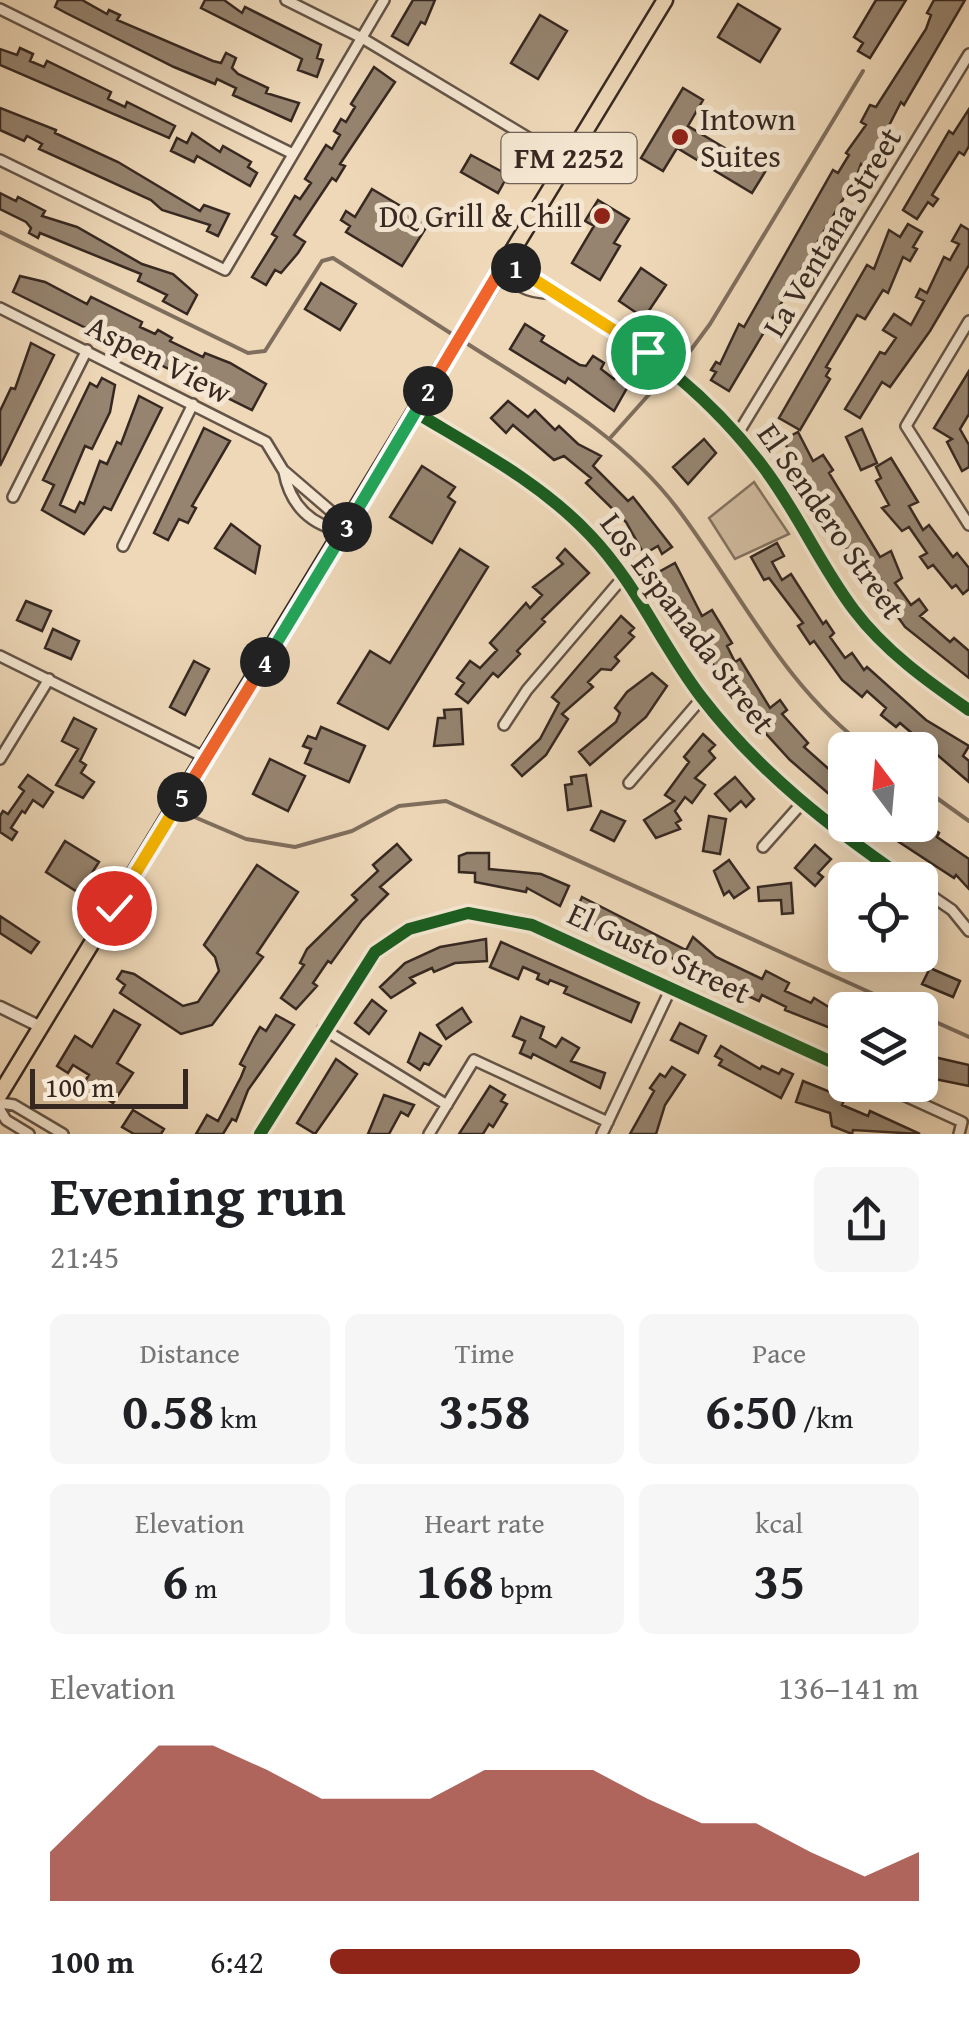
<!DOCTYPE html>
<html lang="en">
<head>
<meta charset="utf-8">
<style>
	body { margin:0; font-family:"Gentium Book Plus",serif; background:#f6f6f6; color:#202124; height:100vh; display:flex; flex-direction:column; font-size:38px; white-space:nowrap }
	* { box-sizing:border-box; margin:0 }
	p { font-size:32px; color:#757577 }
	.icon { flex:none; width:55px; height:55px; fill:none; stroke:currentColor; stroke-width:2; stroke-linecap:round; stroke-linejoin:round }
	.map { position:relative; height:1134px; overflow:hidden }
	.sheet { display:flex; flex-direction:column; background:#fff; flex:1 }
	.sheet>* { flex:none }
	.needle { width:65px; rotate:344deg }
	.buttons { position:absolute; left:828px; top:732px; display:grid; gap:20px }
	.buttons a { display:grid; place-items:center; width:110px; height:110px; border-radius:15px; background:#fff; box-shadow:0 5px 25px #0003; font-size:50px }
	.scale { position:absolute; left:30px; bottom:25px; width:158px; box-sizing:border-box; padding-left:10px; border:5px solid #362821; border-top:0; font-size:28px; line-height:35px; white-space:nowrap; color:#362821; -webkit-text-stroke:8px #f4e6d1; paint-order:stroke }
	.pin { position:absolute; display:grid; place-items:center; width:85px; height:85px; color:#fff; margin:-42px; border:5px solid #fff; border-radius:50%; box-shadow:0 2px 10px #0007 }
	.km { position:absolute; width:50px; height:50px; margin:-25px; border-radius:50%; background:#222; color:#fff; font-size:28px; line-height:50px; text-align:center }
	.round { display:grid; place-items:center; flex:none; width:105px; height:105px; border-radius:15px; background:#f6f6f6 }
	.head { display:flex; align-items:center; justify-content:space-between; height:170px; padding:0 50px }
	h1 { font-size:55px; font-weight:700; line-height:75px }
	.metrics { display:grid; grid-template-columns:repeat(3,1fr); gap:15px; height:170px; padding:10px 50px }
	.metrics div { display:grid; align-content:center; border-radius:15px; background:#f6f6f6; text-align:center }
	.metrics b { font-size:50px; font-weight:700 }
	.metrics small { font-size:28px; font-weight:400 }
	.metrics p { font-size:28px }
	.chart { height:280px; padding:20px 50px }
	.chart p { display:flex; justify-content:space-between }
	.chart svg { width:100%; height:180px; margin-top:10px; fill:#8f2418; opacity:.7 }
	ul { padding:0 50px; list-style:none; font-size:32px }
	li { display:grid; grid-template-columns:160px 120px 1fr; align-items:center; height:75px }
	li i { height:25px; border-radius:12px; background:#8f2418 }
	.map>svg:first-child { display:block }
	.green { fill:#cfba9e; stroke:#827160; stroke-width:2.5 }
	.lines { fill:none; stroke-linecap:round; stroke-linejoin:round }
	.stream { stroke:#7f6e5d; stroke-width:4 }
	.building { fill:#968470; stroke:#362821; stroke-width:2.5 }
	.minor-casing { stroke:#645447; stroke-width:14 }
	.tertiary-casing { stroke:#645447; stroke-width:15 }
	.primary-casing { stroke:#362821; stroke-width:19 }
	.minor { stroke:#f4e6d1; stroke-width:9 }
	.tertiary { stroke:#f4e6d1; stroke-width:10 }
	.primary { stroke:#eed8b8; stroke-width:14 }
	.cycleway-casing { stroke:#f4e6d1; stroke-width:19 }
	.cycleway { stroke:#1b5e20; stroke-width:12 }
	.split-1-casing { stroke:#fff; stroke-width:20 }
	.split-2-casing { stroke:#fff; stroke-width:20 }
	.split-3-casing { stroke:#fff; stroke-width:20 }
	.split-4-casing { stroke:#fff; stroke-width:20 }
	.split-5-casing { stroke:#fff; stroke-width:20 }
	.split-6-casing { stroke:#fff; stroke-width:20 }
	.split-1 { stroke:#f5b400; stroke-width:12 }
	.split-2 { stroke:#f0652b; stroke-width:12 }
	.split-3 { stroke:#22a559; stroke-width:12 }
	.split-4 { stroke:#22a559; stroke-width:12 }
	.split-5 { stroke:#f0652b; stroke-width:12 }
	.split-6 { stroke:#f5b400; stroke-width:12 }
	.poi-dot { fill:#8f2418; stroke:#f4e6d1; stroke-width:4 }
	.labels { text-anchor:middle; stroke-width:10; stroke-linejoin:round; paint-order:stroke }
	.shield { fill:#f4e6d1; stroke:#6f6156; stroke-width:2.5 }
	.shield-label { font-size:30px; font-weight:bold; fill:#362821 }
	.poi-label { font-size:32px; fill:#362821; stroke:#f4e6d1; text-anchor:start }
	.street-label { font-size:32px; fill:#362821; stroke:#f4e6d1 }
</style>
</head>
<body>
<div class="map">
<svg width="969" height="1134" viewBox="0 0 969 1134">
	<rect width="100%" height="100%" fill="#eed8b8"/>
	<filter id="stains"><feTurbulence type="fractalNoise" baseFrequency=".002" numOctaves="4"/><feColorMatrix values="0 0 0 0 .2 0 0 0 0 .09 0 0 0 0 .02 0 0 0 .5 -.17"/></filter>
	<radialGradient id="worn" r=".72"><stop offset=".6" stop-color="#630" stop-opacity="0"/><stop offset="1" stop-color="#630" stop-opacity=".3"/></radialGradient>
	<path class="green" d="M754,482L789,534L735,559L709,518Z"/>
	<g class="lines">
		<path class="stream" d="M0,232L248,353L265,351L322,261L333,258L455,336
			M463,341C539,390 621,434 677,508C740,591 784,688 870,750
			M682,362L710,324L863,71
			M611,437L661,381
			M920,786L969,821
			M192,816L246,839L295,847L352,831L399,806L446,801L909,1010
			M920,1015L969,1037"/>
	</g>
	<path class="building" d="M58,0H82L107,14L109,10L120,15L117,20L213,61L221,63L226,53L236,58L232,68L238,74L268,88L266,93L299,103L291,121L233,95L236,88L217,79L215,84L174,67L66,13L55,7Z
		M205,0H224L242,13L245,7L321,45L317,58L323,60L317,77L298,70L302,59L201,8Z
		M413,0H435L425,24L421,22L408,45L392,36Z
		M876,0H906L870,58L858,51L863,43L854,37Z
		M934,0H965L904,105L901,102L874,155L865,167L861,164L849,198L845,196L729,391L711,380L716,372L711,370L716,362L720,364L739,324L744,327L833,170L838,173L849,155L846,153L866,125L861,122L870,105L876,107L926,29L931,15L927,13Z
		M738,4L780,29L760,62L718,37Z
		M540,15L567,31L538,79L511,63Z
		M20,48L33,54L30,61L44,67L47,61L111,92L108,99L125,107L127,102L175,126L169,138L0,65V49L17,55Z
		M374,67L395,82L340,164L345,166L336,181L332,178L294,235L305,242L298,253L281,273L275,270L266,285L252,277L277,237L272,234L295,196L300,199L311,183L305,179L326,145L332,149L340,135L334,131L341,119L346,122L355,107L351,104Z
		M683,88L703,100L688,126L765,172L752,193L677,148L663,171L641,158Z
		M0,108L56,130L55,133L118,162L200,211L204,205L229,214L218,236L207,231L210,225L162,210L151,200L39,149L42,144L27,136L24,141L0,130Z
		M969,109V146L964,155L959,152L932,195L938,199L933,206L928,202L917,219L903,210L949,131L953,134Z
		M192,133L220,152L223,146L251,162L248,167L257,173L250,186L197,156L194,162L171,151L177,138L187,143Z
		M471,155L508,175L498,193L461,172Z
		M372,189L429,223L402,266L346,232L350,226L341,220L346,211L355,217Z
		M0,193L16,201L18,197L45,211L42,216L77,227L142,264L173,274L197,295L187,314L163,301L167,295L138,281L141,274L40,233L38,238L29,233L31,228L26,222L0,209Z
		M598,200L629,219L614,243L620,246L600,280L572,263L594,226L585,221Z
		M908,224L922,232L913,247L917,249L910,261L903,257L888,293L883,290L865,319L857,315L826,367L830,369L826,376L830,379L800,430L779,418L867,265L874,269L889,230L900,237Z
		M961,225L969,230V265L930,331L890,387L882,382L860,418L845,409L880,352L885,354L896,338L883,330L894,314L911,325L924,301L916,297L920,289L927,293L944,257L950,260L959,244L952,241Z
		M641,268L666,285L644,318L619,301Z
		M20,276L45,282L87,304L91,297L142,322L140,327L155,334L158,330L172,338L170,341L203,357L205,353L230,363L266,384L252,410L13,292Z
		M321,283L356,304L340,330L305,309Z
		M525,324L544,336L541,341L580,365L586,366L593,356L604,363L601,369L614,379L621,371L632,379L614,411L568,378L565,383L510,349Z
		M31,343L54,355L0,466V411L11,388L15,389Z
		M969,371V414L960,429L969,445V467L962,471L947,442L952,439L934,428Z
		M102,378L115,385L110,412L92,449L85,446L60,505L75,512L80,502L84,504L100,461L107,464L117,442L121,444L139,396L162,408L111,510L104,507L84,534L42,510L54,485L43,480L90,383L97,387Z
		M508,401L528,417L535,410L555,430L559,426L578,444L601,456L593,466L628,501L633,497L672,547L662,554L658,546L644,554L626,522L586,483L591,478L564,456L554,460L513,425L506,433L491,418Z
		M204,428L230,441L192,506L196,508L188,523L179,519L168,540L154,533Z
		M862,429L877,463L861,470L846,437Z
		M798,432L813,461L823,455L833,470L829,473L880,557L891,551L902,578L895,583L911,605L919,599L927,610L920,616L950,642L954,638L969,651V678L905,627L885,599L890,595L877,574L867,581L855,565L783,440Z
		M704,439L716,453L688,484L673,467Z
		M891,458L918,502L909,506L923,530L929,525L953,557L957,553L969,568V589L963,594L956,585L952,588L933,565L928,568L920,557L927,553L909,527L902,531L882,508L889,505L876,481L881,478L876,467Z
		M422,466L455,487L448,497L455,502L432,543L390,517Z
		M231,524L260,546L255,573L215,548Z
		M777,543L784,556L772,562L782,580L791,574L823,624L826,621L834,633L830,637L845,658L852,653L864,670L867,667L926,720L969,746L963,756L969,761V782L900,723L896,727L881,715L886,708L867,691L862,697L842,680L814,641L810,644L798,626L803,623L769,578L764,580L751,557Z
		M460,549L488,567L388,729L338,703L370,651L390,663Z
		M565,549L589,573L542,619L545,622L517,651L520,654L498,677L493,673L468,703L456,694L464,683L457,678L470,661L480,668L497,650L490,643L526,603L530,608L542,595L533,587L563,564L557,558Z
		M675,563L702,616L712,610L732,643L727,646L735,662L740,659L770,708L780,700L787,710L782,714L808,743L804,747L840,779L845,774V801L841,797L837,801L790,760L735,700L657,573Z
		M26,601L51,611L42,631L17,620Z
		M621,616L634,628L629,633L634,637L615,657L619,661L611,670L601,669L588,682L593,687L562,714L568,719L546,755L522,776L512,765L540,739L559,703L552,697Z
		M53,629L79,641L71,659L45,648Z
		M194,661L209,669L185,715L170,707Z
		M652,673L667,686L646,717L590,765L579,752L616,722L620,713L615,708L627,692Z
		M461,709L463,744L434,746L438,718H445L444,710Z
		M74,718L96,729L80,761L86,765L81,773L94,782L83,798L56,785L78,749L62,741Z
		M321,727L365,746L349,782L305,763L311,749L303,746L308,736L316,739Z
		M703,734L715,745L709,751L715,758L695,778L705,785L692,803L685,797L675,811L681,820L676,823L680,829L656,838L644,820L674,801L665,795L689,762L684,757Z
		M270,759L305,776L288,811L253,794Z
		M28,775L53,792L43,807L33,800L25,813L22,811L11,828L17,832L12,840L0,832V816L3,811L8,814L24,791L19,787Z
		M586,775L591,806L568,810L565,785L572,784L571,777Z
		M735,777L754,799L746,807L741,801L730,811L715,794Z
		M601,811L625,821L614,841L591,830Z
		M709,816L726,819L720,854L703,851Z
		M873,825H915L924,831L928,825L939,833L937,837L969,859V889L956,875L954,878Z
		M65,841L99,862L79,893L46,872Z
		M397,844L411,860L380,887L388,894L362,920L331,963L328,961L313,983L317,986L296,1009L281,998L304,965L300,963L307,949L357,900L352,895L378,871L373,865Z
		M815,845L831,859L818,873L823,877L815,886L795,868Z
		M467,853H489V869L541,874L569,886L560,906L527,888L526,892L475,882V873L459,872V856Z
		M729,860L749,888L734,898L729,891L724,895L714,871Z
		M257,865L298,892L257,953L263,957L212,1025L181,1034L120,993L125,985L117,979L122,971L134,974L183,1006L198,1002L219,971L215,957L204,945Z
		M791,883L793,913L782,914L781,900L759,901L758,887Z
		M582,897L686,950L693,937L716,957L762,979L766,971L789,983L785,991L811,1003L814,998L845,1017V1041L831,1035L833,1029L785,1010L786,1007L762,995L759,1001L726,986L729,980L710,970L708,974L574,915Z
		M0,916L39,942L31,953L0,933Z
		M486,939L487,961L455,963L434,972L432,968L410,978L415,983L391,998L380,987L405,963L440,947Z
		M501,942L639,1003L631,1022L564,993L567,987L550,980L548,984L537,979L539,974L523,967L518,979L490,967Z
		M930,968L960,981L953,997L922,984Z
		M372,1000L386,1011L369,1034L355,1023Z
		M462,1008L471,1022L446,1039L437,1025Z
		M114,1010L140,1025L117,1063L133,1073L113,1103L83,1084L89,1075L73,1065L68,1073L57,1066L75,1036L92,1047Z
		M276,1015L294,1025L248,1090L236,1121L232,1119L223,1134H196L207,1115L218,1121L241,1077L245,1067L240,1064L254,1037L260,1027L266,1031Z
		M521,1017L544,1027L540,1038L556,1047L562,1038L579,1048L571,1061L605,1073L600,1088L533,1054L531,1058L520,1053L525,1041L513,1036Z
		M680,1023L706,1036L698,1053L671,1040Z
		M420,1033L441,1046L429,1065L424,1063L420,1070L408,1062Z
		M721,1046L760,1069L762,1066L779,1074L782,1069L793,1074L781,1098L719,1065L722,1060L715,1056Z
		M934,1057L969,1065V1086L920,1076V1058L931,1063Z
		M336,1059L357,1074L315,1134L297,1123Z
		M672,1067L685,1075L665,1105L656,1134H630L654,1091L650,1088L660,1074L665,1077Z
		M803,1081L845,1098L842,1105L868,1116L870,1111L920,1134L853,1130L852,1134L832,1126L830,1113L796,1102Z
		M490,1086L505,1095L501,1101L507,1104L493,1127L489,1124L483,1134H459Z
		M384,1095L414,1105L408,1116L401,1112L389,1134H368Z
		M133,1110L164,1129L161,1134H134L122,1127Z"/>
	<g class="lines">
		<defs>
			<path id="minor" d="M286,0L362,38L567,161
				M0,9L291,153
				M0,160L225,270L384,0
				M0,308L266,442L283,470L333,513L344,530
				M969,321L906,426L969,525
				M415,412C476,449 540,482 590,535C637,584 661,645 702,698C759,772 831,828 907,880
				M737,435L969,54
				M284,472C290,505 311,526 344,531
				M13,497L87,350
				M123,546L193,404
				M0,656L206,758
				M504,725L527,690L625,575
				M0,759L49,679
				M629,783L702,698
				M763,847L802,803
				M920,888L952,910L969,931
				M323,1029L447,1105
				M881,1085L962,1122L959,1134
				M0,1103L14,1105L63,1134
				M0,1110L6,1120L29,1134
				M260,1134L375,952L409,929L468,913L532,925L845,1068
				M429,1134L474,1060L608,1122
				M602,1134L671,988"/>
			<path id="tertiary" d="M502,267C532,270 542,289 567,302C644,344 711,397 764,468C798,513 820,565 854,610C885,651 927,681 969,710
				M502,267C515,286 527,292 550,293
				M0,1007L41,1027"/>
			<path id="primary" d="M0,1094L665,0"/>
		</defs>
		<use href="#minor" class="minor-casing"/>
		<use href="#tertiary" class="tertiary-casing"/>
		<use href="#primary" class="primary-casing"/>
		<use href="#minor" class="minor"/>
		<use href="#tertiary" class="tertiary"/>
		<use href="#primary" class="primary"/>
		<defs>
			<path id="cycleway" d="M502,267C532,270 542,289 567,302C644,344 711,397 764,468C798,513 820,565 854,610C885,651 927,681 969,710
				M415,412C476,449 540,482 590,535C637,584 661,645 702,698C759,772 831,828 907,880
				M260,1134L375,952L409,929L468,913L532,925L845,1068"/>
		</defs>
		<use href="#cycleway" class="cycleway-casing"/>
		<use href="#cycleway" class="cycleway"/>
	</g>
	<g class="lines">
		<defs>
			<path id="split-1" d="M516,268L648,352"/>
			<path id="split-2" d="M428,391L502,267L516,268"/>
			<path id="split-3" d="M347,527L428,391"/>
			<path id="split-4" d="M265,662L347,527"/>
			<path id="split-5" d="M182,797L265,662"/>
			<path id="split-6" d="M114,908L182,797"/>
		</defs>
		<use href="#split-1" class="split-1-casing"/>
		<use href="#split-2" class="split-2-casing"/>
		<use href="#split-3" class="split-3-casing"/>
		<use href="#split-4" class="split-4-casing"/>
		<use href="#split-5" class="split-5-casing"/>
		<use href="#split-6" class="split-6-casing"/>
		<use href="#split-1" class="split-1"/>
		<use href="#split-2" class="split-2"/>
		<use href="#split-3" class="split-3"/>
		<use href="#split-4" class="split-4"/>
		<use href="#split-5" class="split-5"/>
		<use href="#split-6" class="split-6"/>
	</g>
	<g class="poi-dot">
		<circle cx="680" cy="137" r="10"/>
		<circle cx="602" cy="216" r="10"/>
	</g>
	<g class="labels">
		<rect class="shield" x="501.5" y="133" width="135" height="50" rx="8"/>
		<g class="shield-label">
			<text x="569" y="168">FM 2252</text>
		</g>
		<g class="poi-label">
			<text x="700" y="130">Intown<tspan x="700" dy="37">Suites</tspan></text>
			<text x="582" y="227" text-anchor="end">DQ Grill &amp; Chill</text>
		</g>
		<g class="street-label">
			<text transform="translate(832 232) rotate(-59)" y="11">La Ventana Street</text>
			<text transform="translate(159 359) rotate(27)" y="11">Aspen View</text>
			<text transform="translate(831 521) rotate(55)" y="11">El Sendero Street</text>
			<text transform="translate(688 623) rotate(53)" y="11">Los Espanada Street</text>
			<text transform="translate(659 953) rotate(25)" y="11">El Gusto Street</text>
		</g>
	</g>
	<rect width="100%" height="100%" filter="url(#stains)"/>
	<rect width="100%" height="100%" fill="url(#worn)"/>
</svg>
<div class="buttons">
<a><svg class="needle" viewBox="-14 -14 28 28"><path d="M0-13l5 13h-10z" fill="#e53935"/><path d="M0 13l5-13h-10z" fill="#757577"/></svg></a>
<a><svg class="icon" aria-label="locate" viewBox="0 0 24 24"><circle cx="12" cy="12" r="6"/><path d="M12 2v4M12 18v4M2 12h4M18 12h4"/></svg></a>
<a><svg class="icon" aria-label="layers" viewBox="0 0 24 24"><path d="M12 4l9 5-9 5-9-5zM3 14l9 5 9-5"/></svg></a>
</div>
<div class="scale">100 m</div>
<div class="pin" style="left:648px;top:352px;background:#1e9e55"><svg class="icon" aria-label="arrive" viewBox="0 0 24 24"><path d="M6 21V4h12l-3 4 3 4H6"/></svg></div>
<div class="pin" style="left:114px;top:908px;background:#d93025"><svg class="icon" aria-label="check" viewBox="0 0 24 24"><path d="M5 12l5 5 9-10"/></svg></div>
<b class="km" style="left:516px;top:268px">1</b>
<b class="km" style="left:428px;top:391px">2</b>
<b class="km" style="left:347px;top:527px">3</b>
<b class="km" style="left:265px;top:662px">4</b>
<b class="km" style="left:182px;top:797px">5</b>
</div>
<section class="sheet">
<div class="head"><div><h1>Evening run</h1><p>21:45</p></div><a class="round"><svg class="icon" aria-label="share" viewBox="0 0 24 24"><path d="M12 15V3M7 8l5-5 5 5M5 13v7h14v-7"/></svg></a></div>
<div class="metrics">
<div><p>Distance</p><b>0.58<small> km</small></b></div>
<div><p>Time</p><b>3:58</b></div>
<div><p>Pace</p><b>6:50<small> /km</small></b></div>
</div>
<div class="metrics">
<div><p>Elevation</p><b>6<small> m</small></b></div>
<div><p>Heart rate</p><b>168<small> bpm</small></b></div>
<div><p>kcal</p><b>35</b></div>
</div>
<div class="chart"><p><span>Elevation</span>136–141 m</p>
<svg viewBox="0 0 160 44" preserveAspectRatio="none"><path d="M0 44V32L10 19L20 6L30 6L40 12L50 19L60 19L70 19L80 12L90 12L100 12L110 19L120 25L130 25L140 32L150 38L160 32V44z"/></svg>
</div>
<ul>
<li><b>100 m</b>6:42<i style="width:90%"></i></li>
</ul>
</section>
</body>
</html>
